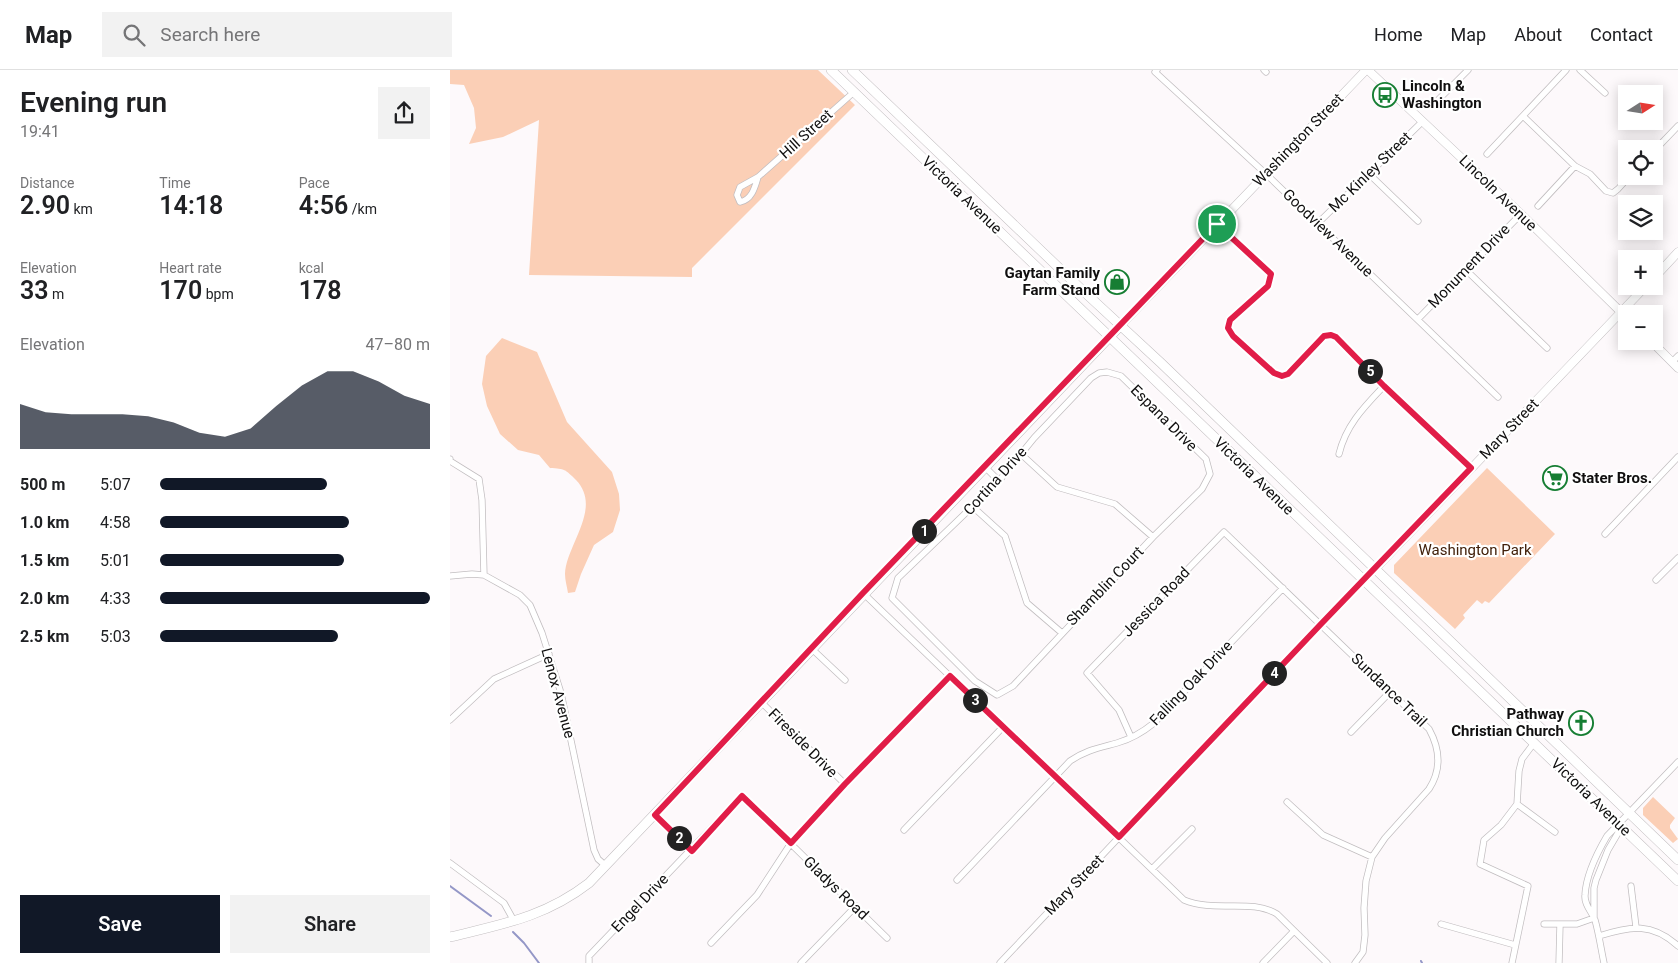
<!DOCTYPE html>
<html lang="en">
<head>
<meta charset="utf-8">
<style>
	body { margin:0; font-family:Roboto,sans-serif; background:#f2f2f2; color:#202124; height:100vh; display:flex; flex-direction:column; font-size:19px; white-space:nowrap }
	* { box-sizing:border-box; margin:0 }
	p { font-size:16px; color:#757577 }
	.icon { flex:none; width:28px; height:28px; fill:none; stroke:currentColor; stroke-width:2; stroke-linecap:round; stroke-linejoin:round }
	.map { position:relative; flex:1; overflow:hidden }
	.drawer { display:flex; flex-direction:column; background:#fff; width:450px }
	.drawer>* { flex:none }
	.needle { width:32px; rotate:78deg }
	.tools { position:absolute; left:1168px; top:15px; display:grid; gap:10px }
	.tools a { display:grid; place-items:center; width:45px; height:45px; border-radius:0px; background:#fff; box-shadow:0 2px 12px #0003; font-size:25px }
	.pin { position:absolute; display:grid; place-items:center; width:42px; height:42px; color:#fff; margin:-21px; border:2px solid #fff; border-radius:50%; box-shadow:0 1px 5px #0007 }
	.km { position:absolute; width:25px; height:25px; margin:-12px; border-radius:50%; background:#222; color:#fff; font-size:14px; line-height:25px; text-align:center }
	.round { display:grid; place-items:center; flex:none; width:52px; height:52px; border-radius:0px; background:#f2f2f2 }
	.headline { display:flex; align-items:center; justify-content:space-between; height:85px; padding:0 20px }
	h1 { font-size:28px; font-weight:600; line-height:38px }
	.figures { display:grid; grid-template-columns:repeat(3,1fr); gap:8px; height:85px; padding:5px 20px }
	.figures div { display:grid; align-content:center }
	.figures b { font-size:25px; font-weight:600 }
	.figures small { font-size:14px; font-weight:400 }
	.figures p { font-size:14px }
	.chart { height:140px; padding:10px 20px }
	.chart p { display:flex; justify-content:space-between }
	.chart svg { width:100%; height:90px; margin-top:5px; fill:#111827; opacity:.7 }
	.cta { display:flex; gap:10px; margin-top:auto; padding:10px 20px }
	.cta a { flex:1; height:58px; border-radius:0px; background:#111827; color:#fff; font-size:20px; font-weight:600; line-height:58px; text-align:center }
	.cta a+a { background:#f2f2f2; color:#202124 }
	ul { padding:0 20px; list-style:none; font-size:16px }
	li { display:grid; grid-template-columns:80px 60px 1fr; align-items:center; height:38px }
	li i { height:12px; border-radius:6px; background:#111827 }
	header { display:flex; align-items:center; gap:30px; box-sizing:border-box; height:70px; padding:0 25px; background:#fff; border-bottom:1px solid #e0e0e0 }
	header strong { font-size:24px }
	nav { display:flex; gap:28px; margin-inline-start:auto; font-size:18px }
	.search { width:350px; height:45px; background:#f2f2f2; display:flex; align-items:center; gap:12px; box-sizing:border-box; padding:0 18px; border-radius:0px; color:#757577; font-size:19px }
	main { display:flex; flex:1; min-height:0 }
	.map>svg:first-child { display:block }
	.green { fill:#fbcfb6 }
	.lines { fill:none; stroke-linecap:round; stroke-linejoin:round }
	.stream { stroke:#9497c7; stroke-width:2 }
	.minor-casing { stroke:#c2bec0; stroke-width:7 }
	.tertiary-casing { stroke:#c2bec0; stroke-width:9 }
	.secondary-casing { stroke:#c2bec0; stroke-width:10 }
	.minor { stroke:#fff; stroke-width:5.5 }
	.tertiary { stroke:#fff; stroke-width:8 }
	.secondary { stroke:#fff; stroke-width:9 }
	.route-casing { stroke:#fff; stroke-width:10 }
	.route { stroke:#e11d48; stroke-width:6 }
	.labels { text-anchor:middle; stroke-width:4.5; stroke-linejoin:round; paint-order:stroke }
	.poi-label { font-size:15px; font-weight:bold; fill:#100f0f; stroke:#fff; text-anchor:start }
	.street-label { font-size:15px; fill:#100f0f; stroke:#fff }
	.park-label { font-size:15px; fill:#41200a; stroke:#fff }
</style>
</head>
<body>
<header>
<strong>Map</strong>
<div class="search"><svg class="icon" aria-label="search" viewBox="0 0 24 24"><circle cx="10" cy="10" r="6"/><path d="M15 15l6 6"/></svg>Search here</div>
<nav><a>Home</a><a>Map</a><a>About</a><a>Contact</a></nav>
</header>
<main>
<section class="drawer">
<div class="headline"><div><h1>Evening run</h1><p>19:41</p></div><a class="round"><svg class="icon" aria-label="share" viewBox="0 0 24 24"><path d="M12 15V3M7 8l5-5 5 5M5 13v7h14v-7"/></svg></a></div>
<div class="figures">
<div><p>Distance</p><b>2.90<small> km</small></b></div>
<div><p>Time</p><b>14:18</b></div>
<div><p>Pace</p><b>4:56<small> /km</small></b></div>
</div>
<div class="figures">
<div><p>Elevation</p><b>33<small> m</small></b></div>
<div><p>Heart rate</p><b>170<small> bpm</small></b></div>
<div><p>kcal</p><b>178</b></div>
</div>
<div class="chart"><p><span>Elevation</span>47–80 m</p>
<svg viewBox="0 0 160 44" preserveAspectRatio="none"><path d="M0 44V22L10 26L20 27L30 27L40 27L50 28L60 31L70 36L80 38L90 34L100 23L110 13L120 6L130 6L140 11L150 18L160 22V44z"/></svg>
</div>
<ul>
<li><b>500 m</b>5:07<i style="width:62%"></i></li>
<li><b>1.0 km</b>4:58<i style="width:70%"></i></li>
<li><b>1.5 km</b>5:01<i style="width:68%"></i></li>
<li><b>2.0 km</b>4:33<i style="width:100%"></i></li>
<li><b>2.5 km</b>5:03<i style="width:66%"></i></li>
</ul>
<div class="cta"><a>Save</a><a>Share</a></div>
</section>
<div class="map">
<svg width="1228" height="893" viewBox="0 0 1228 893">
	<rect width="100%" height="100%" fill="#fdf9fb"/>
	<path class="green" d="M0,0H368L405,35L242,198V207L79,205L89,50L53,67L19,74L26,58L24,38L14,15L0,14Z
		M52,268L87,282L117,352L162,402L169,424L170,440L163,462L144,475L131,504L125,522L118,523C117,517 115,510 115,504C116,475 153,438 126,410C115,399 115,399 100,398L89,385L68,380L50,364L37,336L32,314L36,286Z
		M1037,398L1105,464L1039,533L1035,531L1032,534L1027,530L1013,545L1015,548L1005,559L944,503V495Z
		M1203,727L1225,748L1220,755V758L1228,769L1223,773L1193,745V738Z"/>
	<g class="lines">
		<path class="stream" d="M0,816L41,846
			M63,862L74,873L89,893
			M971,891L972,893"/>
		<defs>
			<path id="minor" d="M707,0L705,2L816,104L1048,327
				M814,0L816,2
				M1130,0L1155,23
				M987,31L1018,0
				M1073,46L1125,96L1140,104L1156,121L1163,123L1168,119L1180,106
				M1204,81L1228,56
				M1037,84L1116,0
				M919,104L968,151
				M308,107C305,117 302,130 290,132L287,125L290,117L308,107L404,22
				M1088,136L1125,96
				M868,153L973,51
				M767,154L821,204L818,215L780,250L778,258L783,266L824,303L831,306L838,304L874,266L881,265L886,267L934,316L1021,398
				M1016,200L1097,278
				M968,249L1071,144
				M1222,292L1228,286
				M657,302L671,306L756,389L760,404L752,419L703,467L563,616L547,625L525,611L442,528L448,508L549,411L584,368L641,308L649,303Z
				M571,384L607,417L665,434L703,467
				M889,384C896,355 914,337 934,316
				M0,389V391L29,409L32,430L34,505
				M535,397L549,411
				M523,437L555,466L577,533L612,563
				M1155,464L1228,387
				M0,506L22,504L34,505L70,525L80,535L92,563L111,623L144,780L148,789L156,796
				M1206,510L1228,488
				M413,523L734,830C765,843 801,828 827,844L877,893
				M362,579L395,610
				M311,632L395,714
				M0,650L44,609L99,584
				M901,662L941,621
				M681,667L669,640L637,603L774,462L979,659C990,679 992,699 979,719L935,768L922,787L916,811L914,838L915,865L913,882L905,893
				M837,732L873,765L922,787
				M1067,734L1105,762
				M205,745L241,781
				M454,760L553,657
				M0,793L54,833L64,851
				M702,799L742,759
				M507,810L620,691C636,680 649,678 667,673C681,669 693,662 704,653L833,518
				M1181,816L1186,857
				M1144,848V818L1146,810L1158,780L1168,763L1169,754
				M991,854L1065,875
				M1094,854H1127L1144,848
				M1149,866C1180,856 1202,852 1228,876
				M261,873L307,825L341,773L395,714L500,606
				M139,893V886L292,726L437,868
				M351,893L406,836
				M550,893L871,554L925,499
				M813,893L844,861
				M1062,893L1078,816L1030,794L1034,770L1051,755L1067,734L1069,701L1072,689L1084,673
				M1109,893L1110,855
				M1154,893C1151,879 1149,864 1145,850C1142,842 1134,835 1135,825C1136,805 1147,783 1157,766L1228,692"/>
			<path id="tertiary" d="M918,0L1071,144L1176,247
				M1204,208L1228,182
				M671,255L916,0
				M1201,271L1228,298
				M925,499L1196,216"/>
			<path id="secondary" d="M381,0L1228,811
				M402,0L630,218L711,293L1228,790
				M0,867C53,854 95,847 139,813L671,255"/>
		</defs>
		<use href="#minor" class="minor-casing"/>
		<use href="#tertiary" class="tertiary-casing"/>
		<use href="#secondary" class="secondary-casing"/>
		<use href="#minor" class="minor"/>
		<use href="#tertiary" class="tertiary"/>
		<use href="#secondary" class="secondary"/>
	</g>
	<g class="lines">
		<defs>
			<path id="route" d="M767,154L821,204L818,216L780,250L778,258L783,266L824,303L832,306L838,304L874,266L881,265L886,267L934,316L1021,398L871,554L669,767L500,606L395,714L341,773L292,726L242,781L205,745L413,523Z"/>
		</defs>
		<use href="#route" class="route-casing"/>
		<use href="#route" class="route"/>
	</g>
	<defs>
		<symbol id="bus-ring" viewBox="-11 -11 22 22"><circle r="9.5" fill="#fff" stroke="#167e33" stroke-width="1.5"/><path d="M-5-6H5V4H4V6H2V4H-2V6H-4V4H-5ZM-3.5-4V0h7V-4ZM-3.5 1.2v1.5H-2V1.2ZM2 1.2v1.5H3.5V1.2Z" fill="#167e33"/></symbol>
		<symbol id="shop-ring" viewBox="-11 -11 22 22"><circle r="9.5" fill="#fff" stroke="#167e33" stroke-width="1.5"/><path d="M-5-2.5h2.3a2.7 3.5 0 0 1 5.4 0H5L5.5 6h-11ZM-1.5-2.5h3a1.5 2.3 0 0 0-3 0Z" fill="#167e33"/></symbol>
		<symbol id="supermarket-ring" viewBox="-11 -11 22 22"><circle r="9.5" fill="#fff" stroke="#167e33" stroke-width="1.5"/><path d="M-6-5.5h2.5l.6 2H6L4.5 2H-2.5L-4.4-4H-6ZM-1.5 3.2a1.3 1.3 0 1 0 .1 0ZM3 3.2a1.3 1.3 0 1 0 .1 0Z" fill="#167e33"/></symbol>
		<symbol id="church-ring" viewBox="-11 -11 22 22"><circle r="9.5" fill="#fff" stroke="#167e33" stroke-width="1.5"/><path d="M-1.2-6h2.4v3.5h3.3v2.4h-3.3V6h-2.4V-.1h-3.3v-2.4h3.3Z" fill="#167e33"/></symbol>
	</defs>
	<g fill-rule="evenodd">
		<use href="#bus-ring" x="921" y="11" width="28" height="28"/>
		<use href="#shop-ring" x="653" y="198" width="28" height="28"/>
		<use href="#supermarket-ring" x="1091" y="394" width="28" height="28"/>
		<use href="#church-ring" x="1117" y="639" width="28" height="28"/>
	</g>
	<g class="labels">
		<g class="poi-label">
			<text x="952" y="21">Lincoln &amp;<tspan x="952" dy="17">Washington</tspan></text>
			<text x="650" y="208" text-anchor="end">Gaytan Family<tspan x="650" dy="17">Farm Stand</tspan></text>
			<text x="1122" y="413">Stater Bros.</text>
			<text x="1114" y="649" text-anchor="end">Pathway<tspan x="1114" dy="17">Christian Church</tspan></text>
		</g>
		<g class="street-label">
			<text transform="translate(356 64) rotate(-42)" y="5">Hill Street</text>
			<text transform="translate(848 70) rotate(-46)" y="5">Washington Street</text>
			<text transform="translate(920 102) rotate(-44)" y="5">Mc Kinley Street</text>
			<text transform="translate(1048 123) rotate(44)" y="5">Lincoln Avenue</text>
			<text transform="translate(512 125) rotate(44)" y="5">Victoria Avenue</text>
			<text transform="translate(878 163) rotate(44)" y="5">Goodview Avenue</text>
			<text transform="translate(1019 196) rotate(-46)" y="5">Monument Drive</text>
			<text transform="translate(714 348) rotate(45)" y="5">Espana Drive</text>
			<text transform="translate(1059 359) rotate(-46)" y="5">Mary Street</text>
			<text transform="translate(804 406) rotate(44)" y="5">Victoria Avenue</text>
			<text transform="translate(545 411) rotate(-48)" y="5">Cortina Drive</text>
			<text transform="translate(655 516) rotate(-46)" y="5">Shamblin Court</text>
			<text transform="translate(706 532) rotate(-46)" y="5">Jessica Road</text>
			<text transform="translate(741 613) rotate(-46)" y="5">Falling Oak Drive</text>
			<text transform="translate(939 620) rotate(44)" y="5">Sundance Trail</text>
			<text transform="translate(108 623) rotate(75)" y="5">Lenox Avenue</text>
			<text transform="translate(353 673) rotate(45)" y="5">Fireside Drive</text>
			<text transform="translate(1141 727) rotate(44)" y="5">Victoria Avenue</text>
			<text transform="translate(624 815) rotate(-46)" y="5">Mary Street</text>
			<text transform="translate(386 818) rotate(44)" y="5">Gladys Road</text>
			<text transform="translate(190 833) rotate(-46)" y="5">Engel Drive</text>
		</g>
		<g class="park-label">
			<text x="1025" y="485">Washington Park</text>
		</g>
	</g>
</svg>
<div class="tools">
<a><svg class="needle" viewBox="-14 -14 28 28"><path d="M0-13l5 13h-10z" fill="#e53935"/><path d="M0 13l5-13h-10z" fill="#757577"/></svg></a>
<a><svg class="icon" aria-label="locate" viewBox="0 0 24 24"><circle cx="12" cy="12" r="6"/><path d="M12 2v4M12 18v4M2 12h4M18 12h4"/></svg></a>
<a><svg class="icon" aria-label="layers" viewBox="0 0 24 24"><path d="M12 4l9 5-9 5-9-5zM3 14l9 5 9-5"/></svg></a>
<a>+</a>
<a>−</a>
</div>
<div class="pin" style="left:767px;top:154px;background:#1e9e55"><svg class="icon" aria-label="arrive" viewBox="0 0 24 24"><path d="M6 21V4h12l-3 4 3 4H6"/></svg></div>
<b class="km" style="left:474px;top:461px">1</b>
<b class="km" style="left:229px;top:768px">2</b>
<b class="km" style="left:525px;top:630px">3</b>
<b class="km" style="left:824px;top:603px">4</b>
<b class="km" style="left:920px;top:301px">5</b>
</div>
</main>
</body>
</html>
